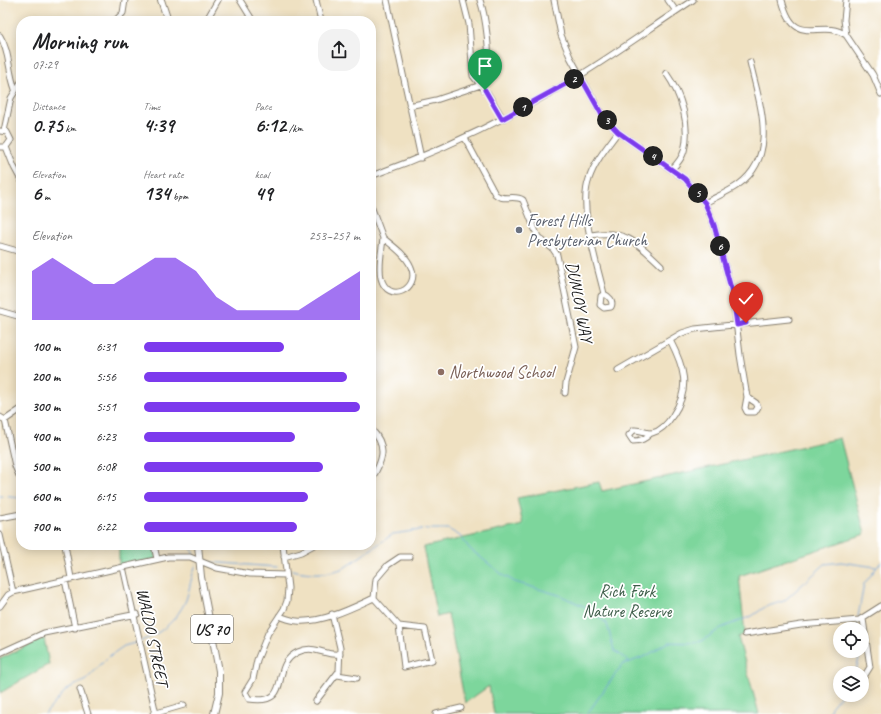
<!DOCTYPE html>
<html lang="en">
<head>
<meta charset="utf-8">
<style>
	body { margin:0; font-family:Caveat,sans-serif; background:#f2f2f2; color:#202124; height:100vh; display:flex; flex-direction:column; font-size:15px; white-space:nowrap }
	* { box-sizing:border-box; margin:0 }
	p { font-size:13px; color:#757577 }
	.icon { flex:none; width:22px; height:22px; fill:none; stroke:currentColor; stroke-width:2; stroke-linecap:round; stroke-linejoin:round }
	.map { position:relative; flex:1; overflow:hidden }
	.side { position:absolute; left:16px; top:16px; width:360px; height:534px; display:flex; flex-direction:column; background:#fff; border-radius:16px; box-shadow:0 2px 10px #0003 }
	.side>* { flex:none }
	.fabs { position:absolute; left:833px; top:622px; display:grid; gap:8px }
	.fabs a { display:grid; place-items:center; width:36px; height:36px; border-radius:50%; background:#fff; box-shadow:0 2px 10px #0003; font-size:20px }
	.pin { position:absolute; display:grid; place-items:center; width:34px; height:34px; color:#fff; margin:-41px -17px; border-radius:50% 50% 50% 0; rotate:-45deg; box-shadow:0 0 4px #0007 }
	.pin .icon { rotate:45deg }
	.km { position:absolute; width:20px; height:20px; margin:-10px; border-radius:50%; background:#222; color:#fff; font-size:11px; line-height:20px; text-align:center }
	.round { display:grid; place-items:center; flex:none; width:42px; height:42px; border-radius:16px; background:#f2f2f2 }
	.overview { display:flex; align-items:center; justify-content:space-between; height:68px; padding:0 16px }
	h1 { font-size:22px; font-weight:600; line-height:30px }
	.figures { display:grid; grid-template-columns:repeat(3,1fr); gap:6px; height:68px; padding:4px 16px }
	.figures div { display:grid; align-content:center }
	.figures b { font-size:20px; font-weight:600 }
	.figures small { font-size:11px; font-weight:400 }
	.figures p { font-size:11px }
	.chart { height:112px; padding:8px 16px }
	.chart p { display:flex; justify-content:space-between }
	.chart svg { width:100%; height:72px; margin-top:4px; fill:#7c3aed; opacity:.7 }
	ul { padding:0 16px; list-style:none; font-size:13px }
	li { display:grid; grid-template-columns:64px 48px 1fr; align-items:center; height:30px }
	li i { height:10px; border-radius:5px; background:#7c3aed }
	.map>svg:first-child { display:block }
	.green { fill:#7dd69c; stroke:#4c795c }
	.lines { fill:none; stroke-linecap:round; stroke-linejoin:round }
	.stream { stroke:#6fa2da; stroke-width:1 }
	.minor-casing { stroke:#867e6f; stroke-width:7 }
	.major-casing { stroke:#867e6f; stroke-width:8 }
	.minor { stroke:#fff; stroke-width:5 }
	.major { stroke:#fff; stroke-width:6 }
	.route-casing { stroke:#fff; stroke-width:8 }
	.route { stroke:#7c3aed; stroke-width:5 }
	.worship-dot { fill:#6b7280; stroke:#fff; stroke-width:1.5 }
	.education-dot { fill:#8d6e63; stroke:#fff; stroke-width:1.5 }
	.labels { text-anchor:middle; stroke-width:3.5; stroke-linejoin:round; paint-order:stroke }
	.shield { fill:#fff; stroke:#606060; stroke-width:1 }
	.shield-label { font-size:16px; font-weight:bold; fill:#1c1c1c }
	.worship-label { font-size:17px; fill:#5b616d; stroke:#fff; text-anchor:start }
	.street-label { font-size:17px; fill:#1c1c1c; stroke:#fff }
	.education-label { font-size:17px; fill:#785e54; stroke:#fff; text-anchor:start }
	.park-label { font-size:17px; fill:#3e5d49; stroke:#fff }
</style>
</head>
<body>
<div class="map">
<svg width="881" height="714" viewBox="0 0 881 714">
	<rect width="100%" height="100%" fill="#fff"/>
	<filter id="ink" filterUnits="userSpaceOnUse"><feTurbulence type="fractalNoise" baseFrequency=".025" numOctaves="2"/><feDisplacementMap in="SourceGraphic" scale="8" xChannelSelector="R" yChannelSelector="G"/><feConvolveMatrix kernelMatrix="1 2 1 2 8 2 1 2 1" color-interpolation-filters="sRGB"/></filter>
	<filter id="wash" filterUnits="userSpaceOnUse"><feTurbulence type="fractalNoise" baseFrequency=".012" numOctaves="4" result="noise"/><feDisplacementMap in="SourceGraphic" scale="16" xChannelSelector="R" yChannelSelector="G"/><feGaussianBlur stdDeviation="0.9" result="paint"/><feColorMatrix in="noise" values="0 0 0 0 0 0 0 0 0 0 0 0 0 0 0 0 0 1.4 0 .05"/><feComposite in="paint" operator="in"/></filter>
	<g filter="url(#wash)">
		<rect width="100%" height="100%" fill="#efe1c2"/>
		<path class="green" d="M840,438L865,534L739,576L745,634L738,637L759,714H494L489,686L465,703L448,614L437,617L423,547L523,525L517,498L599,482L602,491Z
			M119,545H154L157,559L119,567Z
			M44,638L49,664L0,693V659Z"/>
		<g class="lines">
			<path class="stream" d="M0,496L21,498
				M189,545L193,551V556
				M208,562L277,567
				M292,570C311,574 326,575 344,568L393,534L427,529H448L460,536L470,549L503,575L515,582L559,595L590,609L607,624L614,650L629,662
				M858,617L864,584L881,562
				M857,623L858,629
				M141,641C161,634 177,620 186,600C190,589 191,576 196,564
				M855,673L861,651
				M45,714L67,689L86,680L108,657L124,646L138,642
				M587,714L622,665L646,656L669,642L693,643L702,641L721,628L752,616L765,607L784,601L825,564L841,562L876,567
				M829,714L831,707L841,695"/>
		</g>
	</g>
	<g filter="url(#ink)">
		<g class="lines">
			<defs>
				<path id="minor" d="M240,0L253,21
					M316,0L321,21
					M387,0L421,158
					M463,0L469,24L473,76L488,94L503,119
					M480,0C486,18 491,55 487,73C486,77 483,81 481,85
					M554,0L561,35L570,57L602,115L618,132L686,180L705,203L714,225L733,296L740,355L747,397L745,408L747,412H755L758,407L756,403L747,397
					M668,0L676,11
					M782,0C795,51 820,17 846,35
					M846,0L844,20L846,35L873,75L881,94
					M115,21L123,13L125,0
					M206,21L218,0
					M0,36C10,52 8,71 15,89
					M666,73C681,94 691,125 684,151C682,158 677,164 672,169
					M409,106L436,100L481,85
					M0,131L7,132L11,140L6,147H0
					M4,131L11,98L21,82
					M465,138L495,194C503,202 514,194 523,200L538,237L553,249L557,255L576,347L566,383L565,393
					M6,147L14,167L21,180
					M371,176C444,150 513,116 579,76C618,52 655,25 693,0
					M705,203C716,197 728,192 738,185C780,155 759,103 750,62
					M371,206L383,238
					M591,235C625,229 638,243 661,265
					M383,238C393,246 406,255 411,267C421,289 388,305 381,278C378,265 382,251 383,238Z
					M0,246L21,252
					M604,294L601,296L600,305L604,308L611,307C614,301 609,296 604,294C597,263 578,208 589,179C595,161 607,147 618,132
					M0,311L21,317
					M618,370L682,333L695,329L789,319
					M0,417L5,420L21,409
					M5,420L15,466L21,480
					M371,429C389,447 382,462 371,480
					M651,433C645,439 641,441 633,441L629,435L634,430C640,429 647,434 652,433C661,431 668,423 673,415C691,388 684,367 670,340
					M0,518L21,514
					M0,535L13,592
					M65,545L71,578
					M154,545L157,559
					M283,545L288,588L287,601L284,609L268,633L257,660L253,679L245,692L249,699C295,706 268,666 298,652C316,644 325,657 340,654
					M284,557L301,552L314,545
					M123,567L156,714
					M65,580L75,628
					M0,606L8,595L13,592L168,557H190L217,568L250,574L286,575
					M279,616C285,618 292,621 297,621C323,623 352,608 374,598
					M399,626L425,629L432,660L404,667L399,626L374,598L376,579L388,565L400,557H410
					M745,634L801,625L859,620L881,606
					M0,653L44,633L137,614
					M337,675L357,678
					M862,680L870,667L863,619
					M80,689L88,714
					M316,701L339,671L340,648L332,614
					M153,714L184,705
					M436,714L461,708"/>
				<path id="major" d="M161,0L168,21
					M198,545L201,577L219,671V693L214,714"/>
			</defs>
			<use href="#minor" class="minor-casing"/>
			<use href="#major" class="major-casing"/>
			<use href="#minor" class="minor"/>
			<use href="#major" class="major"/>
		</g>
	</g>
	<g class="lines" filter="url(#ink)">
		<defs>
			<path id="route" d="M485,90L502,119L580,76L602,115L618,132L685,179L705,203L714,225L733,296L737,325L746,323"/>
		</defs>
		<use href="#route" class="route-casing"/>
		<use href="#route" class="route"/>
	</g>
	<circle class="worship-dot" cx="519" cy="230" r="4"/>
	<circle class="education-dot" cx="441" cy="372" r="4"/>
	<g class="labels">
		<rect class="shield" x="191" y="615" width="42" height="28" rx="3"/>
		<g class="shield-label">
			<text x="212" y="635">US 70</text>
		</g>
		<g class="worship-label">
			<text x="527" y="226">Forest Hills<tspan x="527" dy="20">Presbyterian Church</tspan></text>
		</g>
		<g class="street-label">
			<text transform="translate(580 302) rotate(79)" y="6">DUNLOY WAY</text>
			<text transform="translate(153 637) rotate(78)" y="6">WALDO STREET</text>
		</g>
		<g class="education-label">
			<text x="449" y="378">Northwood School</text>
		</g>
		<g class="park-label">
			<text x="627" y="597">Rich Fork<tspan x="627" dy="20">Nature Reserve</tspan></text>
		</g>
	</g>
</svg>
<div class="fabs">
<a><svg class="icon" aria-label="locate" viewBox="0 0 24 24"><circle cx="12" cy="12" r="6"/><path d="M12 2v4M12 18v4M2 12h4M18 12h4"/></svg></a>
<a><svg class="icon" aria-label="layers" viewBox="0 0 24 24"><path d="M12 4l9 5-9 5-9-5zM3 14l9 5 9-5"/></svg></a>
</div>
<div class="pin" style="left:485px;top:90px;background:#1e9e55"><svg class="icon" aria-label="arrive" viewBox="0 0 24 24"><path d="M6 21V4h12l-3 4 3 4H6"/></svg></div>
<div class="pin" style="left:746px;top:323px;background:#d93025"><svg class="icon" aria-label="check" viewBox="0 0 24 24"><path d="M5 12l5 5 9-10"/></svg></div>
<b class="km" style="left:523px;top:107px">1</b>
<b class="km" style="left:574px;top:79px">2</b>
<b class="km" style="left:607px;top:120px">3</b>
<b class="km" style="left:653px;top:156px">4</b>
<b class="km" style="left:698px;top:193px">5</b>
<b class="km" style="left:720px;top:246px">6</b>
<section class="side">
<div class="overview"><div><h1>Morning run</h1><p>07:29</p></div><a class="round"><svg class="icon" aria-label="share" viewBox="0 0 24 24"><path d="M12 15V3M7 8l5-5 5 5M5 13v7h14v-7"/></svg></a></div>
<div class="figures">
<div><p>Distance</p><b>0.75<small> km</small></b></div>
<div><p>Time</p><b>4:39</b></div>
<div><p>Pace</p><b>6:12<small> /km</small></b></div>
</div>
<div class="figures">
<div><p>Elevation</p><b>6<small> m</small></b></div>
<div><p>Heart rate</p><b>134<small> bpm</small></b></div>
<div><p>kcal</p><b>49</b></div>
</div>
<div class="chart"><p><span>Elevation</span>253–257 m</p>
<svg viewBox="0 0 160 44" preserveAspectRatio="none"><path d="M0 44V14L10 6L20 14L30 22L40 22L50 14L60 6L70 6L80 14L90 30L100 38L110 38L120 38L130 38L140 30L150 22L160 14V44z"/></svg>
</div>
<ul>
<li><b>100 m</b>6:31<i style="width:65%"></i></li>
<li><b>200 m</b>5:56<i style="width:94%"></i></li>
<li><b>300 m</b>5:51<i style="width:100%"></i></li>
<li><b>400 m</b>6:23<i style="width:70%"></i></li>
<li><b>500 m</b>6:08<i style="width:83%"></i></li>
<li><b>600 m</b>6:15<i style="width:76%"></i></li>
<li><b>700 m</b>6:22<i style="width:71%"></i></li>
</ul>
</section>
</div>
</body>
</html>
